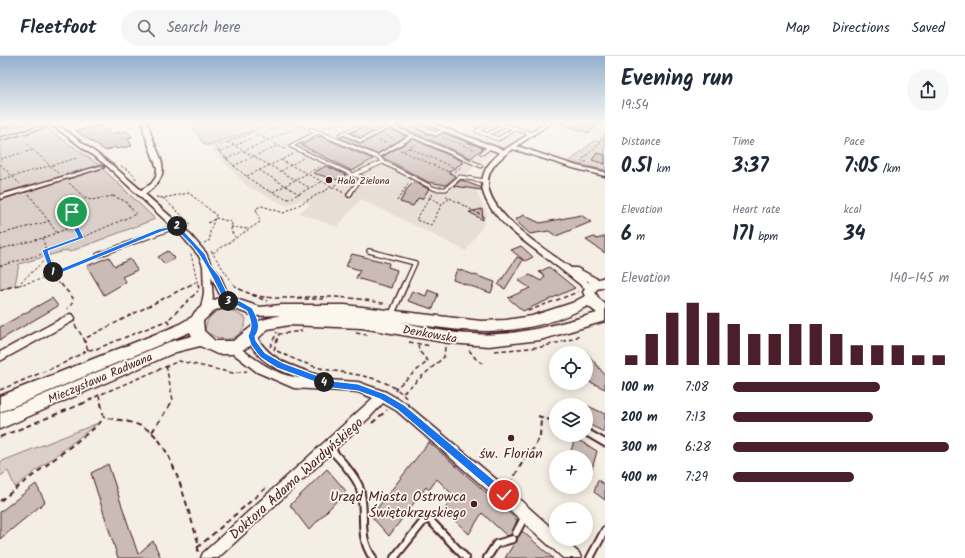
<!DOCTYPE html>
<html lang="en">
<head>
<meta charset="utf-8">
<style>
	body { margin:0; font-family:Kalam,sans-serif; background:#f6f6f7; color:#1f2937; height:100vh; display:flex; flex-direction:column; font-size:15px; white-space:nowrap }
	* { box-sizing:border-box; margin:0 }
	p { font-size:13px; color:#747a83 }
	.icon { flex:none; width:22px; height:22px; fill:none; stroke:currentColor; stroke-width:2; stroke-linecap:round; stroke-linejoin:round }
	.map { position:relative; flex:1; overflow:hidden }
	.sheet { display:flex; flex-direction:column; background:#fff; width:360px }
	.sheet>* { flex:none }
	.controls { position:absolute; left:549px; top:290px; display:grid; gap:8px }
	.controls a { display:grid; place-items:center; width:44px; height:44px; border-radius:50%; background:#fff; box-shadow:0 2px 10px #0003; font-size:20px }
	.pin { position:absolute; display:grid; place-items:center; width:34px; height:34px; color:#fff; margin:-17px; border:2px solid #fff; border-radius:50%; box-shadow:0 1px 4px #0007 }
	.km { position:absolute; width:20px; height:20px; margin:-10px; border-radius:50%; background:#222; color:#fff; font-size:11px; line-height:20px; text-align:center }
	.round { display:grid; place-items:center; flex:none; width:42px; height:42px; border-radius:21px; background:#f6f6f7 }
	.overview { display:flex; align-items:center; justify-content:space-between; height:68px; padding:0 16px }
	h1 { font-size:22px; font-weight:800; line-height:30px }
	.stats { display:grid; grid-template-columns:repeat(3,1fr); gap:6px; height:68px; padding:4px 16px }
	.stats div { display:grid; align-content:center }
	.stats b { font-size:20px; font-weight:800 }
	.stats small { font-size:11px; font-weight:400 }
	.stats p { font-size:11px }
	.chart { height:112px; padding:8px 16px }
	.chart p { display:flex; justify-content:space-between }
	.chart svg { width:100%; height:72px; margin-top:4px; stroke:#4a1f2b; stroke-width:6 }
	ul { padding:0 16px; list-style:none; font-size:13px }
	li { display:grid; grid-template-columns:64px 48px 1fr; align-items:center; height:30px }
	li i { height:10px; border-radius:5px; background:#4a1f2b }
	header { display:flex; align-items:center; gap:24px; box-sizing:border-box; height:56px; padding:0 20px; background:#fff; border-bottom:1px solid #e0e1e3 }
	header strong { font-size:19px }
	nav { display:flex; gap:22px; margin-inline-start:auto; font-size:14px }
	.search { width:280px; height:36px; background:#f6f6f7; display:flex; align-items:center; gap:10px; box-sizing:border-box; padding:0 14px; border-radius:22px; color:#747a83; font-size:15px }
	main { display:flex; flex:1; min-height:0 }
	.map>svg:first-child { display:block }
	.built { fill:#e7dfd6 }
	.green { fill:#dbd0c9; stroke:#92787a }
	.building { fill:#cabbb6; stroke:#4a1f2b }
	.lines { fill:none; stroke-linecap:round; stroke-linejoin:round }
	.service-far3-casing { stroke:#4a1f2b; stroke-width:5 }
	.service-far2-casing { stroke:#4a1f2b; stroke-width:6 }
	.service-far1-casing { stroke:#4a1f2b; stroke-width:8 }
	.service-casing { stroke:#4a1f2b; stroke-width:10 }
	.pedestrian-casing { stroke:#4a1f2b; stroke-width:3 }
	.minor-casing { stroke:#4a1f2b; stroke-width:3 }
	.secondary-casing { stroke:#4a1f2b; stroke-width:3 }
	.path-far2 { stroke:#4a1f2b; stroke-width:1; stroke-dasharray:2.5 2; stroke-linecap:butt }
	.path-far1 { stroke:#4a1f2b; stroke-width:1.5; stroke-dasharray:4.5 3; stroke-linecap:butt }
	.path { stroke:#4a1f2b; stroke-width:2; stroke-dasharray:5.5 4; stroke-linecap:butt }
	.service-far3 { stroke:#fbf7ec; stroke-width:3 }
	.service-far2 { stroke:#fbf7ec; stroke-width:3.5 }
	.service-far1 { stroke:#fbf7ec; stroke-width:5 }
	.service { stroke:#fbf7ec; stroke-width:6 }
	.pedestrian { fill:#fbf7ec; fill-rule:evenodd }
	.minor { fill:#fbf7ec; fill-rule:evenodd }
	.secondary { fill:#fbf7ec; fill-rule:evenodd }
	.route { fill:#1a73e8; stroke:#fff }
	.poi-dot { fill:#4a1f2b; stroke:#fbf7ec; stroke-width:1.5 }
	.labels { text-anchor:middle; stroke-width:3.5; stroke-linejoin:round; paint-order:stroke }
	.far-poi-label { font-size:10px; fill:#4a1f2b; stroke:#fbf7ec; text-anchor:start }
	.street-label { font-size:12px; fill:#4a1f2b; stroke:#fbf7ec }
	.near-poi-label { font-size:14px; fill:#4a1f2b; stroke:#fbf7ec }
	.near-street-label { font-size:14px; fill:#4a1f2b; stroke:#fbf7ec }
</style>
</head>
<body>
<header>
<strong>Fleetfoot</strong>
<div class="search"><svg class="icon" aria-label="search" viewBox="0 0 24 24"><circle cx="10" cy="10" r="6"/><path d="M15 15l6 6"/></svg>Search here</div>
<nav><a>Map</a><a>Directions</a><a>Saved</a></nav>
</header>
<main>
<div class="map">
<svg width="605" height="502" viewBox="0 0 605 502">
	<rect width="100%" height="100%" fill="#f4eee4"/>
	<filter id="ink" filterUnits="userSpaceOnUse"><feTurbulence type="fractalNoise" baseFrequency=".025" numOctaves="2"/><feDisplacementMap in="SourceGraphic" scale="8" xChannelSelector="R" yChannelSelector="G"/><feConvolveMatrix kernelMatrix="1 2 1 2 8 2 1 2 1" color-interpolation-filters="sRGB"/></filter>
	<g filter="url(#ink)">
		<path class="built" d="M279,66H292L309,74L326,66H420L493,96L468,116V127L476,130L478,140L488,159L485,161V166L466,195L361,143L337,171L299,157L310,149L302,143L287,150L247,130L208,89Z
			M462,66H534L538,67L507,90L499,93L460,77L472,70Z
			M555,66H605V78L598,86L594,85L550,70Z"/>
		<path class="green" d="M33,66H38L99,109L155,163L69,196L68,194L19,208L15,229L0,234V73Z
			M188,66H279L208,89H205Z
			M605,78V114L569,106L594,85L598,86Z
			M228,253L246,262C246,274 236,285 223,283C216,282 211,278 205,276C205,262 214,254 228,253Z
			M98,367L15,431L8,415L0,420V406Z"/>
		<path class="building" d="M403,66H414L417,73L435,81L443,77L483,92L471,102L398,70Z
			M559,66H600L589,77L559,67Z
			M101,69L112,78L127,75L132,81L128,82L132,90L116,93L115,91L106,95L76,75Z
			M363,71L373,76L361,82L351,77Z
			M390,73L406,80L377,98L340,82L344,80L361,88Z
			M320,80L373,103L352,115L301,89Z
			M413,83L464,106L448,116L456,120L446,129L428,126L382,101Z
			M597,97L605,99V108L592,104Z
			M326,110L346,119L337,124L313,117Z
			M461,124L482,132L481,134L454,130Z
			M414,126L429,133L422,143L418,142L413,150L400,146L407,133Z
			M482,153L483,164L469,156Z
			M523,159L540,167L581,159L591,166L556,180L549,175L530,178L515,164Z
			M605,180V197L586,184L594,181L597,183Z
			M521,190L531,199L533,201L525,205L511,194Z
			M168,195L175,202L165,208L158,201Z
			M352,198L389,207L388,211L397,214L391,232L356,222L360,214L346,210Z
			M109,201L115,210L130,203L137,214L122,221L126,226L104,239L87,210Z
			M517,201L523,204L505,233L498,229Z
			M549,211L575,232L523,255L508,242L530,232L518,224L530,219L541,225L545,220L539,216Z
			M457,213L495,226L491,237L453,224Z
			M428,234L438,238L433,253L408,245L412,235L426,240Z
			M52,242L58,250L0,284V271Z
			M586,296L605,319V333L586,324Z
			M588,350L605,358L604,376L586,367Z
			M575,382L597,395L592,413L586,410V401H569Z
			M429,386L517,464L512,478L507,480L482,457L469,478L444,454L454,440L437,423L429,434L426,431L389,480L371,460Z
			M108,408L138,498L153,485L161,502H118L91,417Z
			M327,413L346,435L309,474L290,449Z
			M598,424L605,429V444L594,436Z
			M36,428L45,446L0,483V456Z
			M522,475L553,502H505Z"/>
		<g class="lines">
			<defs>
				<path id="service-far3" d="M379,66L390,70L400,66
					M417,66L419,71L436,78L444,73
					M493,66L477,75L498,83L515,73
					M495,66L532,78
					M311,73L318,76L291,90L353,119L383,106
					M318,76L379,102L383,106L435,133H446L460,121L485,125
					M344,77L361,85L390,70L481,110
					M340,79L367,66
					M487,79L504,69
					M482,97L490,91
					M380,99L412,80
					M350,137L362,121L353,119"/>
				<path id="service-far2" d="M349,139L351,136
					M369,195L415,207L405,229
					M98,199L177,170"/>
				<path id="service-far1" d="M391,260L405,228"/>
				<path id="service" d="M586,376L605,387
					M329,391C339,403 353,416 359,430C368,456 356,478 373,502
					M516,477L525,460
					M394,502L427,461L466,502
					M487,502L496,488L513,483
					M590,502L605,474"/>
				<path id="pedestrian" d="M45,69H46V71L0,84V82Z
					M100,110L104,111L0,143V139Z"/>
				<path id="minor" d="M8,66H16L0,72V68Z
					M48,66H54L111,108L141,134L151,128L156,121L157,112L144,76L143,66H148C153,98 180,114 145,138L187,175L206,197L211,209L220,220L231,245L230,247H224L211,220L213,242L209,255H203L201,252L204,237L203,210L199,200L181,179L107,110Z
					M421,66H428L504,94L547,66H552L517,90L577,110L605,116V120L573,112L513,93C503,100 489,110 488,125C486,158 548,195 571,212H577L601,225L602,227L601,229H595L586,224L594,232L590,235L587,234C573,223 560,212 546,202C515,178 451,136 500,97Z
					M70,258L73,259L75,262L73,265L0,305V296Z
					M251,275L254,276C271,309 296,310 327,322L328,324L358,326L386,336L405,347L509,434L556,476V483H563L579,497L581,502H563L499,444L397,355L383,347L369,362L218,502H201L203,497L373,342L358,336L294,332L257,316L230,295L228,292L230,289L233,288L236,289C255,303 277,321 301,322C275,313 258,306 246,279L248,276Z"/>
				<path id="secondary" d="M605,221V231L597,233L595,236L599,243L605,248V265L540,284L489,290L449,287L362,272L289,269L268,273L250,290L234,298H217L200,290L176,296L0,373V357L169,286L192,280L190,276L0,356V340L176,270L192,261L195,256L206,247L223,241L233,242L260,251L281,249H345L481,265L506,264L532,260L572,247L585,240L583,236L589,226ZM588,250L597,257C556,269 514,281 471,278C447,277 424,271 401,266C471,277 522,284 588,250ZM228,251L255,260L280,259L259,265L233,285H215L204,275L203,265L215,254Z"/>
			</defs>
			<use href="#service-far3" class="service-far3-casing"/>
			<use href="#service-far2" class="service-far2-casing"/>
			<use href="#service-far1" class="service-far1-casing"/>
			<use href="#service" class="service-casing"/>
			<use href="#pedestrian" class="pedestrian-casing"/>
			<use href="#minor" class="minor-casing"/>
			<use href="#secondary" class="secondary-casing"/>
			<path class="path-far2" d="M294,66L305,71
				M338,66L346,69
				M19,68L30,66
				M325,71L338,66
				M386,79L395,83
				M442,81L476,94
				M379,84L386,87
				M228,86L310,132
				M27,88L59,118
				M409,92L457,113
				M285,93L252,76L215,91C236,113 259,134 289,143L321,126
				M400,94L453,118
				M403,95L416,88
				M219,96L290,66L300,70
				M293,98L281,104L344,137
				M0,103L33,94
				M226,103L300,70L305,73
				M587,106L581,105L605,82
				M0,108L20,128
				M121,110L131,116L137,124
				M233,110L277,90
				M259,114L299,138
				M281,115L303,102
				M455,116L463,109
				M247,120L281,104
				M0,124L77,102
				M69,127L85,142
				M273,136L321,110
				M29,138L57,177
				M432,138L416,164L431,169L442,148L450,142
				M113,140L125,145L136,158L81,182C70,163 69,157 85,142L91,144Z
				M446,140L485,161
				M156,141L163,142L189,137L216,159L210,175V184L204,187
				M429,141L442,148
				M163,142L190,167L188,171
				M397,145L409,126
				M208,167L216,162L232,166L231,175L235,181
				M231,171L249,173
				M0,178L50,165
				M43,182L47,200L54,218
				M0,193L43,182L74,170
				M45,194L81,182
				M211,195L234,229
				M213,197L260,166L256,152L262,150L284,157L346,123
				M191,198L198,229
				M0,210L46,197
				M44,223L53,225L62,229
				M21,226L47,202
				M19,229L42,223L92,202
				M190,229L196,226"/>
			<path class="path-far1" d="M61,228L73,242L72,248L67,253
				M198,228L199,234
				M233,228C258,250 299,239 329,241C349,241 368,244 387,248
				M0,234L22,228
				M252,239L267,245
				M297,243H327
				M528,255L578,236
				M75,269L84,283
				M169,269L168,264L198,235
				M356,277L368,279
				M409,286L431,290
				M270,291L277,276
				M88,294L84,283L192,228
				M274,294L279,278L302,275
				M469,294L476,303L482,307
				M277,295C291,302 305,308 320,312C348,319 386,318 406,342
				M495,295L541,291L576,282L578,279
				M166,310L173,344L170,348
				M0,334L62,308L88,294L96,293L168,264
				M395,335L396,332L428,305L419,295L418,288
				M403,337L444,301L445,291
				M99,339L101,348
				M82,348L99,339L179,305L233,317L247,315"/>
			<path class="path" d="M101,347L104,362C119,363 138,366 151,376C174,394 189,458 198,486V496
				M538,360L556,366
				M372,367L387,354
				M152,376L171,347
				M0,381L84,347
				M510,428L526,400L532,395L540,381L541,361
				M0,445L97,370L104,362
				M197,492L268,430"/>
			<use href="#service-far3" class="service-far3"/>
			<use href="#service-far2" class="service-far2"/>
			<use href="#service-far1" class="service-far1"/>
			<use href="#service" class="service"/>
			<use href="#pedestrian" class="pedestrian"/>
			<use href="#minor" class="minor"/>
			<use href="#secondary" class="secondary"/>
		</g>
	</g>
	<linearGradient id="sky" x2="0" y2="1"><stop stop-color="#95afcd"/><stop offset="0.49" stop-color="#faf7f3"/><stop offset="1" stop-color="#faf7f3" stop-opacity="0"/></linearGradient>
	<rect width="605" height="136" fill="url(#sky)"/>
	<path class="route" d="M70,155L74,156V162L84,182L48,195L55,215L158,173L178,169L205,198L210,209L219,220L230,243L240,245L252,252C257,261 262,271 255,280L256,285L265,297L283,307L332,325L358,328L385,338L404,349L508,436V442H501L398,354L380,343L358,335L332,332L277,312L260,301L251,289L248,280C253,270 251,265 247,255L236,249L225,247C217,231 210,215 200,200C194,190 183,181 175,172L161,176L56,219H51L42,194L78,181L68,162Z"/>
	<g class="poi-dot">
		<circle cx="329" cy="124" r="4"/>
		<circle cx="511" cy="382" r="4"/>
		<circle cx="474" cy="448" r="4"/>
	</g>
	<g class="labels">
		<g class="far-poi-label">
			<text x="337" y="128">Hala Zielona</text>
		</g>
		<g class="street-label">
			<text transform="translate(430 278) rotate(10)" y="4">Denkowska</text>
			<text transform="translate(100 322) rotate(-23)" y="4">Mieczysława Radwana</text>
		</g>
		<g class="near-poi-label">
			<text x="511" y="402">św. Florian</text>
			<text x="466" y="445" text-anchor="end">Urząd Miasta Ostrowca<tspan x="466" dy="16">Świętokrzyskiego</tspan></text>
		</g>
		<g class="near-street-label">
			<text transform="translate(296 422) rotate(-42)" y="5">Doktora Adama Wardyńskiego</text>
		</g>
	</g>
</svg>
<div class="controls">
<a><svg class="icon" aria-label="locate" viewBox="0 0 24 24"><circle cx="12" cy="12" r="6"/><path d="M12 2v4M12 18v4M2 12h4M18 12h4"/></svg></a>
<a><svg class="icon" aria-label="layers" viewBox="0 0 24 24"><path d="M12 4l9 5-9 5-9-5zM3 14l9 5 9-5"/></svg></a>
<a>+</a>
<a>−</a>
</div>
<div class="pin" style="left:72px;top:156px;background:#1e9e55"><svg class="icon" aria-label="arrive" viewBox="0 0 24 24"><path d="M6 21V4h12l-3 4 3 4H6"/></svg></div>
<div class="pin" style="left:504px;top:439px;background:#d93025"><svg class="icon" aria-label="check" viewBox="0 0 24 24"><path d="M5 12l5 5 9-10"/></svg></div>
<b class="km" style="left:53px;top:216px">1</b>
<b class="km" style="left:177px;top:170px">2</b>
<b class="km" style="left:228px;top:245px">3</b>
<b class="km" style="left:324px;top:326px">4</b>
</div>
<section class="sheet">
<div class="overview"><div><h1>Evening run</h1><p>19:54</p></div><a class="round"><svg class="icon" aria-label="share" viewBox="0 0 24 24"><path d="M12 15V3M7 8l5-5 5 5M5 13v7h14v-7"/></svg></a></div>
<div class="stats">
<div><p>Distance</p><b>0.51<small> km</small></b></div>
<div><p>Time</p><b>3:37</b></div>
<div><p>Pace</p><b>7:05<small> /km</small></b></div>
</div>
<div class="stats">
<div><p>Elevation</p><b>6<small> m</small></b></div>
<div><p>Heart rate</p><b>171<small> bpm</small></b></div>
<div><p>kcal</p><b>34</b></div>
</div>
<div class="chart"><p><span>Elevation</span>140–145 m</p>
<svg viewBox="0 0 160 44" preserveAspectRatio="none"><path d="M5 44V38M15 44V25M25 44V12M35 44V6M45 44V12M55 44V19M65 44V25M75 44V25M85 44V19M95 44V19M105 44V25M115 44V32M125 44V32M135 44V32M145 44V38M155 44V38"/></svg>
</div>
<ul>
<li><b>100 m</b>7:08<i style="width:68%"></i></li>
<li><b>200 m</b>7:13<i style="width:65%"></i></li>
<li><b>300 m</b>6:28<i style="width:100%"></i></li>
<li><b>400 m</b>7:29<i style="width:56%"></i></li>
</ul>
</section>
</main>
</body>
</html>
